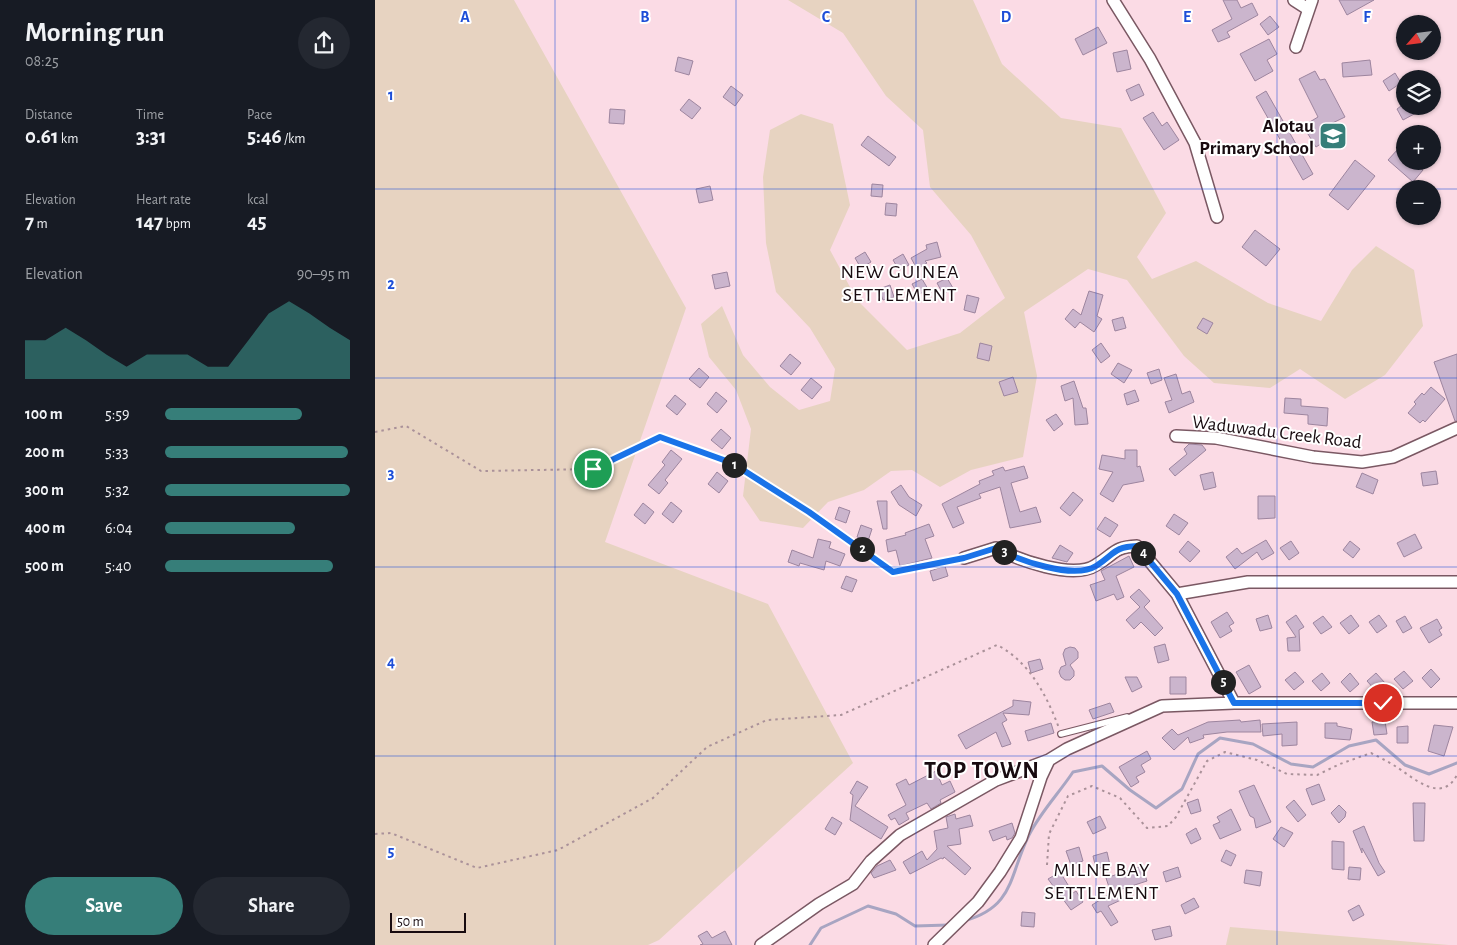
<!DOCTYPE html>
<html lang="en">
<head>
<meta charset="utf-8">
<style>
	body { margin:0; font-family:"Alegreya Sans",sans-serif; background:#242831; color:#f1f3f6; height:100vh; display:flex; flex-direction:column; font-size:19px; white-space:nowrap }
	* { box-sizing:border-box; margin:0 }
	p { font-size:16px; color:#9ea1a6 }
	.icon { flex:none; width:28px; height:28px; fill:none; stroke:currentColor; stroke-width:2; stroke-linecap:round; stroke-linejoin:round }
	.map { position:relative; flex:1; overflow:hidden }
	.details { display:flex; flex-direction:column; background:#171b24; width:375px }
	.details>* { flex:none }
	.needle { width:32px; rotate:242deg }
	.tools { position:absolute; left:1021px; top:15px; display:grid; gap:10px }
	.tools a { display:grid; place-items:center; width:45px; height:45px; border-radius:50%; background:#171b24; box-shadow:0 1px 4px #0004; font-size:25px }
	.scale { position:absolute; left:15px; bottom:12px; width:76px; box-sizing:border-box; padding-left:5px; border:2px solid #180b10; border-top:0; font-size:14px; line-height:18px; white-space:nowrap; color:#180b10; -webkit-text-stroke:4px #fff; paint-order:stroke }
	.pin { position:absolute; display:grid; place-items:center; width:42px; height:42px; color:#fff; margin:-21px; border:2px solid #fff; border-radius:50%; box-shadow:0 1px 5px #0007 }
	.km { position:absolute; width:25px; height:25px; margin:-12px; border-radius:50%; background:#222; color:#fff; font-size:14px; line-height:25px; text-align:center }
	.round { display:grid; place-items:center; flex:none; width:52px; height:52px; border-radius:26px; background:#242831 }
	.head { display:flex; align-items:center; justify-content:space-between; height:85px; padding:0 25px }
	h1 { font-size:28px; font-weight:700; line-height:38px }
	.metrics { display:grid; grid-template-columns:repeat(3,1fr); gap:8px; height:85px; padding:5px 25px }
	.metrics div { display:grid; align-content:center }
	.metrics b { font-size:21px; font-weight:700 }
	.metrics small { font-size:14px; font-weight:400 }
	.metrics p { font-size:14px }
	.chart { height:140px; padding:10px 25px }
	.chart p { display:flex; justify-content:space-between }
	.chart svg { width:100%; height:90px; margin-top:5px; fill:#367e79; opacity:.7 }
	.action { display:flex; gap:10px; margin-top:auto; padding:10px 25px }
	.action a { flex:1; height:58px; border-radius:30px; background:#367e79; color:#fff; font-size:20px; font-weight:700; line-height:58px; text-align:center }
	.action a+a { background:#242831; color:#f1f3f6 }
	ul { padding:0 25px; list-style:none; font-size:16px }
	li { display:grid; grid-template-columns:80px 60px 1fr; align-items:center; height:38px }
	li i { height:12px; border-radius:6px; background:#367e79 }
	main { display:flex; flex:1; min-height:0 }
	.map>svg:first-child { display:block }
	.green { fill:#e7d3c1 }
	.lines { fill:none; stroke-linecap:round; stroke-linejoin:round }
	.stream { stroke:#a8a5c2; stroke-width:3 }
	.building { fill:#cbb5cd; stroke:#9d859f }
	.service-casing { stroke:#7a5863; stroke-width:8 }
	.minor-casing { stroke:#7a5863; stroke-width:14 }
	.path { stroke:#aa9199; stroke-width:2; stroke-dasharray:2.5 4; stroke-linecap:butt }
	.service { stroke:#fff; stroke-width:5.5 }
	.minor { stroke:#fff; stroke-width:11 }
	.route-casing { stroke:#fff; stroke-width:10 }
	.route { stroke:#1a73e8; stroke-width:6 }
	.grid { fill:none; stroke:#1d4ed8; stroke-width:1; stroke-opacity:0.55 }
	.labels { text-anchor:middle; stroke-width:4; stroke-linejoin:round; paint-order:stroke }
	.poi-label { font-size:19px; font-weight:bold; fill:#180b10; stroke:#fff; text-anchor:end }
	.street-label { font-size:19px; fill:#180b10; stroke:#fff }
	.neighbourhood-label { font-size:20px; letter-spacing:1px; fill:#180b10; stroke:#fff }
	.district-label { font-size:24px; font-weight:bold; letter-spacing:1px; fill:#180b10; stroke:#fff }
	.grid-label { font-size:16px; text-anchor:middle; font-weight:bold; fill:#1d4ed8; stroke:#fff; stroke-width:4; stroke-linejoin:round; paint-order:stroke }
</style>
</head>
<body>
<main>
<section class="details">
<div class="head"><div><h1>Morning run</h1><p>08:25</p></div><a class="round"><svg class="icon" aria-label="share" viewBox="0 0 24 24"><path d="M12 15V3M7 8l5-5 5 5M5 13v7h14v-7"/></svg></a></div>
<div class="metrics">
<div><p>Distance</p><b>0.61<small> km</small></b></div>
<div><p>Time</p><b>3:31</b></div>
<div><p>Pace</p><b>5:46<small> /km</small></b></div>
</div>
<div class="metrics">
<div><p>Elevation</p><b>7<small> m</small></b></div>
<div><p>Heart rate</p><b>147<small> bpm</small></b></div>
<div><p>kcal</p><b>45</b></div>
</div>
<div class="chart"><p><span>Elevation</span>90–95 m</p>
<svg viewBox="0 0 160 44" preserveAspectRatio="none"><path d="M0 44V25L10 25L20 19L30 25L40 32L50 38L60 32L70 32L80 32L90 38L100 38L110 25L120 12L130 6L140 12L150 19L160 25V44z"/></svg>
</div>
<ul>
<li><b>100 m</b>5:59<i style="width:74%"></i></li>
<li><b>200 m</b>5:33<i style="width:99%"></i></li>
<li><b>300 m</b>5:32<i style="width:100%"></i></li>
<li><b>400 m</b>6:04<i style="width:70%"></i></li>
<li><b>500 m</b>5:40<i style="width:91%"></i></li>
</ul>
<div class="action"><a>Save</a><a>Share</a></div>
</section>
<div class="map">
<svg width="1082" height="945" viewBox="0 0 1082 945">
	<rect width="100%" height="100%" fill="#fbdbe5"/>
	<path class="green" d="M0,0H139L311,308L230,542L393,604L478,763L284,940L273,945H0Z
		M413,0H598L627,64L686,118L746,128L791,213L762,257L777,279L821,261L893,303L946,321L977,270L1001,246L1039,270L1048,326L1010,375L970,399L925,369L895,388L839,383L809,356L752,280L713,269L649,312L662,376L648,457L596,470L565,487L537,470L516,471L489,490L453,502L428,528L385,521L368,496L376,429L361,390L334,357L326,324L347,306L368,355L395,387L424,410L455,401L460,369L435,328L401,292L391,243L388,177L395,130L426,114L458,124L475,205L455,250L482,300L532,350L585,333L630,298L596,235L555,187L548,130L511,96L468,33Z
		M855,927L1074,945H851Z"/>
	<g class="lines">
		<path class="stream" d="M589,921C640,907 634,875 654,835C665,813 684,793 698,772L727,766L755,790L781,808L807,789L823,754L845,738L878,744L916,764L938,767L974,746L1001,740L1030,765L1054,774L1082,763
			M435,945L446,928L493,906L521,914L540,926L573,925"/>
	</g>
	<path class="building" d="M848,0H862L866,8L877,3L883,15L852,32L855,37L843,42L837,30L857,19Z
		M964,0H999L972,15Z
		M895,16L904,27L893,35L885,24Z
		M723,27L732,43L708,55L700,39Z
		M894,39L902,54L892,60L898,71L880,81L865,54Z
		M752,50L756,69L742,72L738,53Z
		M303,57L318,61L314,75L300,71Z
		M995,60L997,75L968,77L967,63Z
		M940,71L945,80L950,79L970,117L945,129L952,140L941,147L928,126L943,117L924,79Z
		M1020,73L1026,83L1014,91L1008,81Z
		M764,84L769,95L756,101L751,90Z
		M356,86L368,95L360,106L348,97Z
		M891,91L938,174L928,180L881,97Z
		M314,99L326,108L317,119L305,110Z
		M1026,106H1054L1028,120L1022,109Z
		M235,109L250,110L249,124L234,123Z
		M778,112L787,126L792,122L804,140L789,150L768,118Z
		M493,136L521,157L514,166L486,145Z
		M1023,149L1030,155V161H1053L1043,167L1048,170L1038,182L1013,160Z
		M980,160L1000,176L973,210L954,195Z
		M497,184L508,185L507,197L496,196Z
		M335,186L338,200L324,203L321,189Z
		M511,203L522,204L521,216L510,215Z
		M880,230L905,249L891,266L867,247Z
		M562,242L566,257L550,261L552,263L542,269L536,258L552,249L551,245Z
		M490,252L496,262L486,268L480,258Z
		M528,254L534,265L524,270L518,260Z
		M352,272L355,286L340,289L337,275Z
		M572,278L578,288L568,294L562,283Z
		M547,279L553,289L543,295L537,284Z
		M515,285L519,297L508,300L504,289Z
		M714,291L728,295L722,316L727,319L719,332L705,322L700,328L690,319L698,309L706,315Z
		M592,295L604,298L600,313L589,310Z
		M748,317L751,328L740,331L737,320Z
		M828,318L838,323L832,334L822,328Z
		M605,343L617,346L614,361L602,358Z
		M726,343L735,356L726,363L717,350Z
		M415,354L426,363L416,375L405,366Z
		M1082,354V421H1080L1059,362Z
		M743,363L757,370L749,383L736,374Z
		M324,368L334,377L325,388L314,379Z
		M784,369L787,380L776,384L772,373Z
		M801,374L807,394L815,391L819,402L794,413L790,402L797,400L789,378Z
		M638,377L643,392L629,396L624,382Z
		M436,378L447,387L437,399L426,390Z
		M699,381L708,408H711L713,424L700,425L698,398L690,401L686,386Z
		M1056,387L1070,399L1050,422L1048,420L1045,423L1033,413L1041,404L1039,402L1047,393L1049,395Z
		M760,390L764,401L752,405L749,394Z
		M341,392L352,401L342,413L332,404Z
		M300,395L311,404L302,415L291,406Z
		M910,398L926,399V406L953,408L952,426L933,424V415L909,413Z
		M681,414L688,424L679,431L671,420Z
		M346,429L356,438L347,449L336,440Z
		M814,444L827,445L831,450L800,476L794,469L812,454L809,449Z
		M296,450L307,459L290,480L293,483L284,494L273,485L290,465L287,462Z
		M750,450H762V467L765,466L769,481L748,485L738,502L725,494L738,472L724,469L727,455L750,459Z
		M649,466L653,478L636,483L645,512L661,507L666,522L635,528L625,487L604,494L606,498L582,507L589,523L578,528L567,504L605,484L604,481L619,475L617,471L628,467L630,471Z
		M1061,471L1063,484L1048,486L1046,473Z
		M342,472L353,481L344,493L333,484Z
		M838,472L841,487L829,490L825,475Z
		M987,473L1003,480L998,494L981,487Z
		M526,485L534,497L547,505L541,516L524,505L516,492Z
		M698,492L708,500L695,516L685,508Z
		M883,496H900V518L883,519Z
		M502,501H512V529H508Z
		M296,502L307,511L298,523L287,514Z
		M268,503L279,512L270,524L259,515Z
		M464,507L475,511L471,523L460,519Z
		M799,514L813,523L804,535L791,526Z
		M730,517L743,525L735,537L722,529Z
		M554,524L559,536L550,539L557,558L525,566L521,550L513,552L511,540L531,535L530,533Z
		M486,525L497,529L493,541L482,537Z
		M1040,534L1047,548L1029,557L1022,543Z
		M443,539L456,542L454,548L470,554L465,566L451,561L449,570L425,563L424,566L413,562L417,550L438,558Z
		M891,540L899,553L887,560L882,552L860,569L851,557L862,548L867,554Z
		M813,541L825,551L815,562L804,552Z
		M916,541L924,553L914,560L905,548Z
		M975,541L985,549L978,558L968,550Z
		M685,545L698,553L692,562L677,558Z
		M754,556L759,567L741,576L749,597L742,600L739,594L721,601L715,585L730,580L726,571Z
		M570,566L573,576L558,581L555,571Z
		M471,576L482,580L477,592L466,588Z
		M764,589L775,601L769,607L788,628L780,636L766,622L759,629L751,620L765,607L755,597Z
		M852,612L859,623L854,626L857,631L845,638L836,622Z
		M893,615L897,628L885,631L881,619Z
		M921,615L929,627L924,630L925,651H913L912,638L921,637L911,622Z
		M976,615L984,626L974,634L965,623Z
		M1004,615L1012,626L1002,633L994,622Z
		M948,616L957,627L946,634L938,623Z
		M1030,616L1037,628L1028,633L1021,621Z
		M1062,619L1067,628L1064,630L1067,635L1054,643L1045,628Z
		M790,644L794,660L783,663L779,647Z
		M695,647L700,648L703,652V658L695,665L699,671V676L695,680H690L686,677L684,672L686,667L691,665L688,654L690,649Z
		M665,659L668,669L656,673L653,662Z
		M874,665L886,687L874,694L861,672Z
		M1056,669L1065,679L1056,688L1047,678Z
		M1029,671L1038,681L1028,689L1019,679Z
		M920,672L929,682L919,690L910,680Z
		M947,673L955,683L946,691L937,681Z
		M975,673L984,684L975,692L966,682Z
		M1001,673L1010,683L1001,691L992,681Z
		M750,677H762L767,687L757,692Z
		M795,677H811V694H795Z
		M638,700L656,702L654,715L628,713L632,720L627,723L636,744L627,747L621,732L591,749L583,735L638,706Z
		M735,703L739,712L718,719L714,710Z
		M865,720L866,722L885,720L886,732H852L828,735L829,738L815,743L813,737L799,750L787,738L797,729L803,735L833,722Z
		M1010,721L1012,734L999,735L997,722Z
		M922,722V745L907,746V734L888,736L887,724Z
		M676,723L679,733L653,741L650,731Z
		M950,723H962V726L977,729L975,740L950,738Z
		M1059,725L1078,727L1069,756L1053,751Z
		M1033,726V743H1022V727Z
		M772,751L776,759L766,765L770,772L761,777L764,782L756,787L744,767Z
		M561,771L567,785L575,781L580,792L565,800L566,803L556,809L552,803L531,813L534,819L524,825L520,818L516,820L513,815L531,805L521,784L531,779L534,785Z
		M482,781L493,787L480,806L513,827L506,839L475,820L478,795L475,793Z
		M944,784L950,800L937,805L931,789Z
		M879,785L896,822L881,828L879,818L875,816L864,791Z
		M823,799L826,811L816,814L812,803Z
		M919,800L931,815L923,822L911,807Z
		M1038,803H1050L1049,841H1039Z
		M964,805L971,812L970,817L964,823L956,813Z
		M856,809L866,830L845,839L838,825L845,822L842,817Z
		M580,814L581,819L595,815L598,826L584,829L586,844L572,846L596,868L590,875L569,857L568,859L566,858L535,874L528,862L547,851L552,860L562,849L559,831L573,828L571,817Z
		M725,816L731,828L718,834L712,822Z
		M457,817L467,823L460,835L450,829Z
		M637,823L640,833L637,838L632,840L631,836L618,841L614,831Z
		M989,826L1004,863L1010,872L1003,876L987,848V853L978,831Z
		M906,827L918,833L909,847L898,839Z
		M821,828L826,839L816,844L811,834Z
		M957,841L969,842V870L957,869Z
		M704,847L708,861L696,865L691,851Z
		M851,850L861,855L856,866L846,861Z
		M732,852L735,865L721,869L718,856Z
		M515,860L521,870L499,878L496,873L502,866Z
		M767,866L772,881L744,890L748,899L733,906L743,922L736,926L726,911L722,913L717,905L736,893L731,878Z
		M803,867L806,877L791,882L788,872Z
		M974,867L986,868L985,880L973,879Z
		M871,870L887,872L885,886L869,883Z
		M685,872L698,893L701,891L708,902L696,910L673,879Z
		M819,898L824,907L810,914L806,905Z
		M984,905L989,915L978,921L973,911Z
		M647,912L660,913L659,927L646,926Z
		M795,926L797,936L780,940L777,930Z
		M332,931L337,938L350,931L357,945H325L328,944L323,936Z"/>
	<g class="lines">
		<defs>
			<path id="service" d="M686,734L752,717"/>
			<path id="minor" d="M738,0L775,59L820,143L842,217
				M919,0L933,9
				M921,47L937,0
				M801,436L841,438L938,457L987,462L1018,457L1082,428
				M589,558L621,548C643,560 698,580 721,565C740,554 738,547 762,546L802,594L859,703
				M802,594L873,582H1082
				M386,945L444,904L478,884L496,861L525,835L621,780L674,760
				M559,945L603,902L625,872L646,838L666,777L674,760L692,749L787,706L859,703H1082"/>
		</defs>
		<use href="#service" class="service-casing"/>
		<use href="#minor" class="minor-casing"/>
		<path class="path" d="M0,432L31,426L106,471L218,469L285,437L357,463L434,512L518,571L579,560
			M0,834L16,833L102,868L183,850L278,798L332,747L392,720L466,715L622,645C654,661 672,696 684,728
			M672,865L674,834L693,796L717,786L745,798L772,828L793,826L801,817L832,761L850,752L882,760L912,774L942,775L965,764L996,753C1004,757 1012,761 1020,766C1038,777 1066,805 1082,775"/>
		<use href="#service" class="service"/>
		<use href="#minor" class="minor"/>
	</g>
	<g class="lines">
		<defs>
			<path id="route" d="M218,469L285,437L357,463L434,512L518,572L589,558L621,548C643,560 698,580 721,566C740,554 738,547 762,546L802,594L859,703H1008"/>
		</defs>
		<use href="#route" class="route-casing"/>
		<use href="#route" class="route"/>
	</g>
	<path class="grid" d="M180,0V945M361,0V945M541,0V945M721,0V945M902,0V945M0,189H1030M1058,189H1082M0,378H1082M0,567H1082M0,756H1082"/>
	<defs>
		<symbol id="school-square" viewBox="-11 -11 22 22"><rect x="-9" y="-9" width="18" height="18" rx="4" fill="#367e79" stroke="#fff"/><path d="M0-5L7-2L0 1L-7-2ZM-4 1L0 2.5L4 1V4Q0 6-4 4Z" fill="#fff"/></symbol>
	</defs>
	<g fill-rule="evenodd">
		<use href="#school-square" x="942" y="120" width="32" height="32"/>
	</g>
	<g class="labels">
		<g class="poi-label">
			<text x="939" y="132">Alotau<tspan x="939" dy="22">Primary School</tspan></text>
		</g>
		<g class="street-label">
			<text transform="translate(902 431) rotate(7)" y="7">Waduwadu Creek Road</text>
		</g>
		<g class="neighbourhood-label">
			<text x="525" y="278">NEW GUINEA<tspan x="525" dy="23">SETTLEMENT</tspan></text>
			<text x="727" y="876">MILNE BAY<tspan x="727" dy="23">SETTLEMENT</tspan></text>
		</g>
		<g class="district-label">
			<text x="607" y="778">TOP TOWN</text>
		</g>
	</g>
	<g class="grid-label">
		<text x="90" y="22">A</text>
		<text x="270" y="22">B</text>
		<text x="451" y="22">C</text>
		<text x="631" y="22">D</text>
		<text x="812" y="22">E</text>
		<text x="992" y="22">F</text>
		<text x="16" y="100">1</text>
		<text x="16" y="289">2</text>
		<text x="16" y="478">3</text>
		<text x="16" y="667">4</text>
		<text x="16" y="856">5</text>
	</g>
</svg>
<div class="tools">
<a><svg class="needle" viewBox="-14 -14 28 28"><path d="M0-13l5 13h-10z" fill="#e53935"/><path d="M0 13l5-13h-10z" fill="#9ea1a6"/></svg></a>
<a><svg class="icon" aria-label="layers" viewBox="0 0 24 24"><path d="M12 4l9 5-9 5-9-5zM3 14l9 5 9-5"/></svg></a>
<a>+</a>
<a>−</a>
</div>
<div class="scale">50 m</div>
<div class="pin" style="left:218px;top:469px;background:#1e9e55"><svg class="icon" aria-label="arrive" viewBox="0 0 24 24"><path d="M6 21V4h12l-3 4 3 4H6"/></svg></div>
<div class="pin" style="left:1008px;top:703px;background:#d93025"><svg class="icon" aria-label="check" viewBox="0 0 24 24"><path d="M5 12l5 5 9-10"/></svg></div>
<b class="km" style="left:359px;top:465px">1</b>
<b class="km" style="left:487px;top:549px">2</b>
<b class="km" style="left:629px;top:552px">3</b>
<b class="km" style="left:768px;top:553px">4</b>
<b class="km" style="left:848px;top:682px">5</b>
</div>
</main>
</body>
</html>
